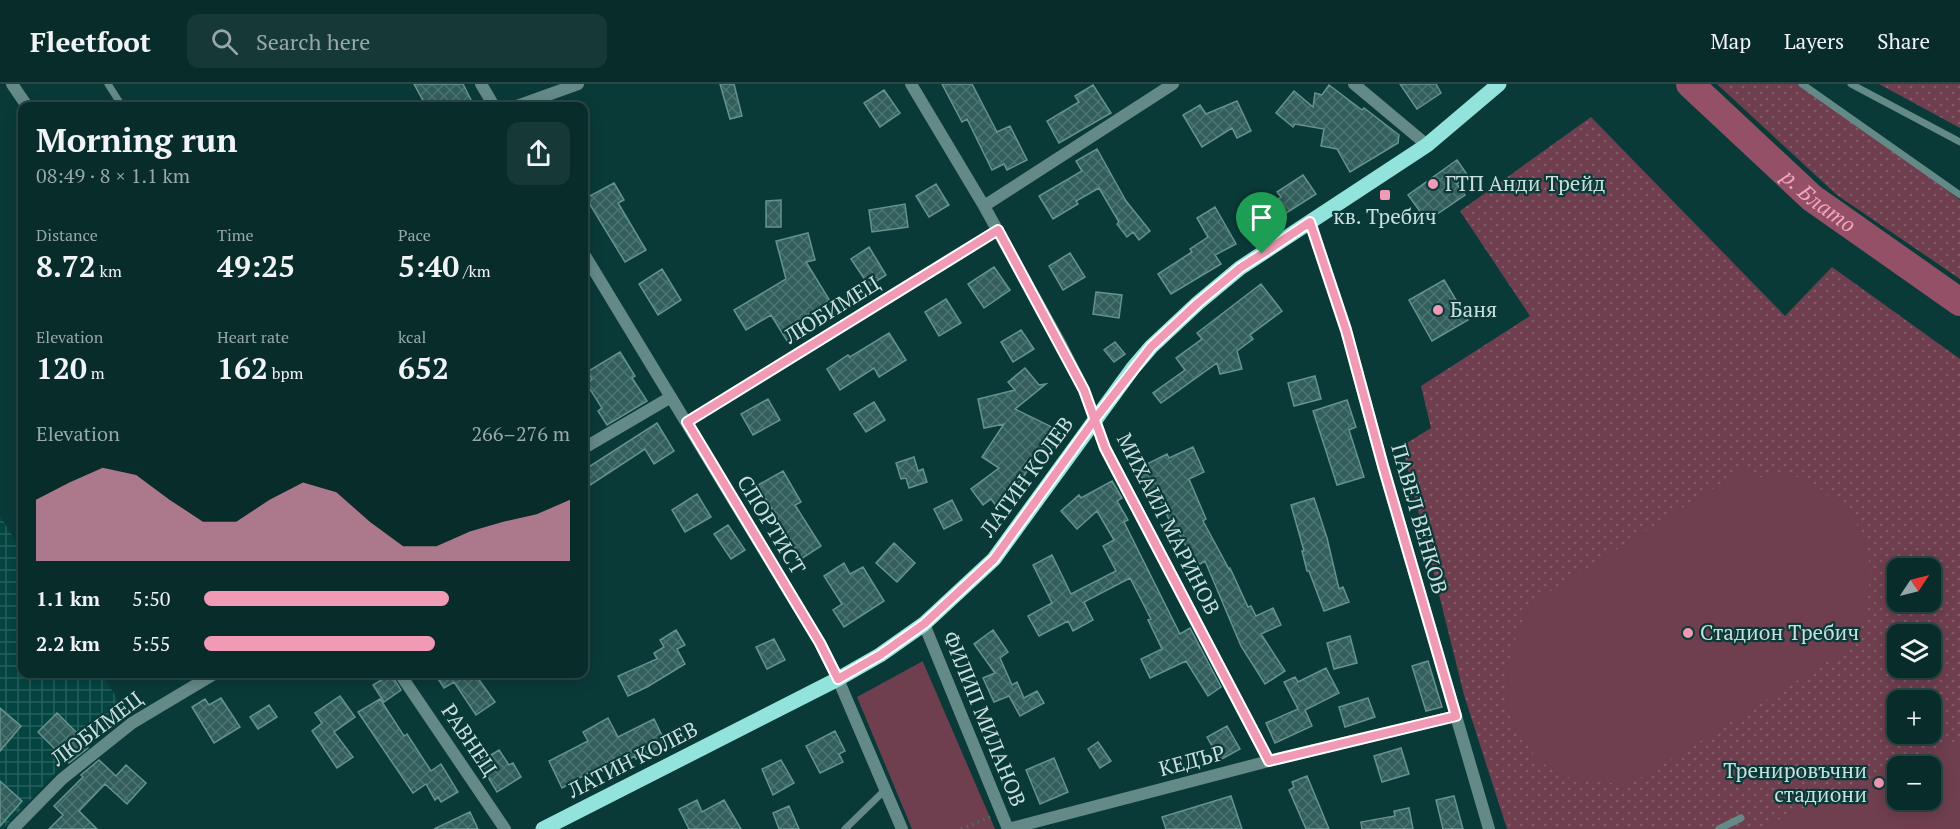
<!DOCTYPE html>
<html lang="en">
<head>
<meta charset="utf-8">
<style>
	body { margin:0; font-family:"PT Serif",serif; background:#163836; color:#f1f3f6; height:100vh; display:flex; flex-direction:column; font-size:22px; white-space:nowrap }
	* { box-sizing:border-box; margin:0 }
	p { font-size:20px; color:#98a7a8 }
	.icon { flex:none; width:33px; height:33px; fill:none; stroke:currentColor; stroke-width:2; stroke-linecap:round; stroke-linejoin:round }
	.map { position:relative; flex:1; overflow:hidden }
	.sheet { position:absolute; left:18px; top:18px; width:570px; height:576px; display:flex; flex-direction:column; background:#082c2a; border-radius:12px; box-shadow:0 3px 15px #0003,0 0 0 2px #294847 }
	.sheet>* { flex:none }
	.needle { width:39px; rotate:55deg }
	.tools { position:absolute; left:1887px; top:474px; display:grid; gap:12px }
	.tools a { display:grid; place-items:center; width:54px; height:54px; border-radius:12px; background:#082c2a; box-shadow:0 3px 15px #0003,0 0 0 2px #294847; font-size:30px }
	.pin { position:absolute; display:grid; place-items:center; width:51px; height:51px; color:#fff; margin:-62px -26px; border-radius:50% 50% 50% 0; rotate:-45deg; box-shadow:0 0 6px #0007 }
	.pin .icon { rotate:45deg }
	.round { display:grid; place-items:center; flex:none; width:63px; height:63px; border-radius:12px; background:#163836 }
	.overview { display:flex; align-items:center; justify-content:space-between; height:102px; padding:0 18px }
	h1 { font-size:33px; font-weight:800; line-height:45px }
	.metrics { display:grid; grid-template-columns:repeat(3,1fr); gap:9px; height:102px; padding:6px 18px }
	.metrics div { display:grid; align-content:center }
	.metrics b { font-size:30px; font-weight:800 }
	.metrics small { font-size:16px; font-weight:400 }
	.metrics p { font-size:16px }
	.chart { height:168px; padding:12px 18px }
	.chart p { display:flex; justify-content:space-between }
	.chart svg { width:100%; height:108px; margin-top:6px; fill:#f09ab5; opacity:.7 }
	ul { padding:0 18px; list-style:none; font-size:20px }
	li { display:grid; grid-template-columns:96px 72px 1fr; align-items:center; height:45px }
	li i { height:15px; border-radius:8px; background:#f09ab5 }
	header { display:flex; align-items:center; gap:36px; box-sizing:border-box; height:84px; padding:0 30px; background:#082c2a; border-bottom:2px solid #294847 }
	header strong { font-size:28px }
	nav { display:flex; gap:33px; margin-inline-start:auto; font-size:21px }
	.search { width:420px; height:54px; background:#163836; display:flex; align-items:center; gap:15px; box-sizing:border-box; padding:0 21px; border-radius:12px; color:#98a7a8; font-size:22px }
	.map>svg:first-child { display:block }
	.industrial { fill:url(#industrial-grid) }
	.grass { fill:url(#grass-dots); fill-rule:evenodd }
	.green { fill:#6f3f4f }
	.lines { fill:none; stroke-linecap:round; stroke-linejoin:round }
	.river { stroke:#945067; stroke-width:28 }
	.building { fill:url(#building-cross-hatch); stroke:#65938f; stroke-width:1.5 }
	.path { stroke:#48706e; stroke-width:3; stroke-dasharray:1.5 4.5; stroke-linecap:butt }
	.lane { stroke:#648a87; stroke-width:7 }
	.street { stroke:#648a87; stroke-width:12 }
	.primary { stroke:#91e3dc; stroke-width:15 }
	.route-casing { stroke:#fff; stroke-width:12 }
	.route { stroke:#f09ab5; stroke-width:8 }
	.poi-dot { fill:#f09ab5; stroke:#0a3a38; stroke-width:2 }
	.labels { text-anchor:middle; stroke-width:4.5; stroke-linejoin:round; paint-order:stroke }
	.poi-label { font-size:21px; fill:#c8dfdd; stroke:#0a3a38; text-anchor:start }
	.street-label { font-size:21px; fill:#c8dfdd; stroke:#0a3a38 }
	.water-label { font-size:22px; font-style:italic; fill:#f4a3bd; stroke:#0a3a38 }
</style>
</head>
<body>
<header>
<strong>Fleetfoot</strong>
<div class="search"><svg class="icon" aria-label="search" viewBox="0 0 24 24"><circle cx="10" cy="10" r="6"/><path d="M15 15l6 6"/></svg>Search here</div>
<nav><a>Map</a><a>Layers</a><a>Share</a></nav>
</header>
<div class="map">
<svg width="1960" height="745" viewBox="0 0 1960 745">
	<defs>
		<pattern id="industrial-grid" width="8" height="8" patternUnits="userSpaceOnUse" patternTransform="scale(1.5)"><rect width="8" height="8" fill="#044542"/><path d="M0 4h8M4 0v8" fill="none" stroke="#275f5d"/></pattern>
		<pattern id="grass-dots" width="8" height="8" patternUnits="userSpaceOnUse" patternTransform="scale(1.5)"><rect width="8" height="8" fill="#6f3f4f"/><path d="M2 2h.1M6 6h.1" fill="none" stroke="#825a68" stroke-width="1.8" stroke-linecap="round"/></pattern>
		<pattern id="building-cross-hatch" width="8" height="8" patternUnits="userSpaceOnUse" patternTransform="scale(1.5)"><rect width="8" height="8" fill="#325e5b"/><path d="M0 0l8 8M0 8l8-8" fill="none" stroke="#4e7572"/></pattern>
	</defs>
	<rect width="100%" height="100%" fill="#0a3a38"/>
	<path class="industrial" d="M0,432L22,467V590H101L127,629L60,684L3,745H0Z"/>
	<path class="grass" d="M1717,0H1808L1960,116V195L1837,111Z
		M1879,0H1960V44Z
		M1591,33L1785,232L1832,183L1960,275V745H1507L1464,611L1402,362L1431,344L1421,302L1530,232L1460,127ZM1898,484H1930V518H1898ZM1898,550H1930V584H1898ZM1898,616H1930V650H1898ZM1898,682H1930V716H1898Z"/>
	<path class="green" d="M1744,385L1752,395L1776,390L1798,393L1817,402L1843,424L1856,439L1867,462L1870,486L1868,515L1863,536L1852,562L1645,692L1625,700L1585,697L1562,692L1537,675L1511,637L1506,615L1507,588L1513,561L1523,537L1521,526Z
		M923,577V578L995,745H912L857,613Z
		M1960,655V745H1757L1898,683V716H1930V682H1898Z"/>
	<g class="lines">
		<path class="river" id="s1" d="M1690,0L1812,114L1960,218"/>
	</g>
	<path class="building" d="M414,0H463L474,22H426Z
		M720,0H734L742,32L730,35Z
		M942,0H972L997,48L1010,42L1027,76L1007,86L1004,80L992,86L967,35L962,38Z
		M1400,0H1436L1441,9L1417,25Z
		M1093,1L1111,29L1059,59L1047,37L1079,18L1075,12Z
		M1329,1L1362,26L1364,24L1399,51L1398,59L1350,88L1337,65L1321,62L1324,45L1295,40L1293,43L1276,29L1294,7L1313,23L1315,9L1322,11Z
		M884,6L900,29L880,43L864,19Z
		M1237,17L1251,47L1237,54L1232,44L1202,63L1183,31L1200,21L1206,30Z
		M1097,65L1126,117L1150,147L1139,156L1133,148L1127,153L1117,140L1119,138L1099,104L1076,117L1078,120L1053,135L1039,112L1082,87L1076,77Z
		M1457,76L1468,92L1457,100L1465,111L1427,137L1408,111Z
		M1303,91L1316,110L1261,145L1253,132L1281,113L1277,108Z
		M614,99L624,116L618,119L646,166L625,178L586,114Z
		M936,100L949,121L929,133L916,112Z
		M781,116V143H766V117Z
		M905,120L908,143L872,148L869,126Z
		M1215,123L1236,160L1215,171L1221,180L1171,210L1158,190L1192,168L1190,165L1208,153L1197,134Z
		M808,149L815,176L806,178L830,217L799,236L807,249L789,260L771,231L746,246L734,226L786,195L776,157Z
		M869,163L886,191L869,202L851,175Z
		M1070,169L1085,193L1063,206L1049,182Z
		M994,183L1010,206L984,224L968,200Z
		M662,185L681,216L658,231L639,200Z
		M1444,196L1468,236L1432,257L1409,216Z
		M1261,200L1282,227L1250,251L1253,255L1237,267L1242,285L1220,290L1217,279L1161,319L1153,309L1185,286L1176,274L1202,255L1197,249Z
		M1096,208L1122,211L1119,234L1093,230Z
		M946,215L961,239L939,252L925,228Z
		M1021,246L1034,265L1013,278L1001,258Z
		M889,249L906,276L879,293L874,284L840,306L827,285L848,271L850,273Z
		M1115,258L1125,270L1114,278L1104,266Z
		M620,268L635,292L632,294L647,317L607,341L598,327L602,324L586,299L592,295L587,288Z
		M1025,284L1039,301L1046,300L1015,325L1060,347L1049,370L1041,366L1010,413L997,423L991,415L983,421L971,405L999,384L982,373L1004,340L984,344L978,315L1015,306L1008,298Z
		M1315,292L1321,315L1294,322L1288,299Z
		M768,315L780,336L753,351L741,330Z
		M1347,316L1356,343L1349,346L1364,393L1337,401L1313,327Z
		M874,318L885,336L866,348L854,330Z
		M657,339L674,367L654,380L645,365L584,405V386Z
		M1193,363L1204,388L1189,395L1206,435L1203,437L1229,485L1230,484L1248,523L1251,522L1256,532L1273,524L1281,541L1261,550L1285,587L1265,600L1241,562L1205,477L1197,482L1178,448L1175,449L1157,409L1152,412L1137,385L1167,370L1169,374Z
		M914,373L918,387L923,385L927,398L909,404L906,394L901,395L896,379Z
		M783,387L801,418L795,421L821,462L801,475L758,401Z
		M1112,397L1122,414L1117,417L1128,436L1124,438L1180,550L1190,544L1221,603L1208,612L1186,577L1150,594L1141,575L1162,565L1148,536L1151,535L1130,494L1084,518L1093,536L1073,547L1068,537L1039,552L1028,532L1052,519L1033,481L1052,471L1071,510L1116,487L1103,462L1114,456L1097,427L1077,445L1061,427L1079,411L1081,414Z
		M697,410L711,433L685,448L672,426Z
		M1314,414L1327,454L1339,505L1343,503L1349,518L1324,527L1309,487H1307L1302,467H1304L1291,421Z
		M952,416L962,436L944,445L934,425Z
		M728,441L745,466L731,475L714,450Z
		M894,459L915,479L897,498L876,479Z
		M844,479L850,490L863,483L884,517L844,543L833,526L842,520L824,492Z
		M676,546L685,561L677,565L685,580L647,603L628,612L618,592L657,575L654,569L664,563L660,556Z
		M993,546L1008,568L1000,574L1012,601L1017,598L1024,614L1037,607L1044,619L1020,632L1009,612L994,618L983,594L995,589L974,560Z
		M1350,552L1357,579L1334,585L1327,559Z
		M774,555L785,576L767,585L756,563Z
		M1428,577L1442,623L1426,627L1412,582Z
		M1326,584L1339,609L1305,626L1312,642L1275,659L1266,639L1298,625L1284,598L1295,593L1298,598Z
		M391,590L401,606L384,618L373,601Z
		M435,590H475L495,618L476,631L454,598L444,604Z
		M340,612L355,633L334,648L353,673L337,684L312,647L322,639L315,629Z
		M221,614L240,643L214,659L192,623L205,615L209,621Z
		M1368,614L1375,633L1345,643L1339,623Z
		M380,615L404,652L407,650L431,687L441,680L458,708L441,718L438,713L435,716L426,700L413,709L358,628Z
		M269,621L277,633L258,645L250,633Z
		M0,624L21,642L0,667Z
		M57,629L85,657L83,659L88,664L69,679L38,648Z
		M608,634L618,653L654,635L666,660L636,675L635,672L619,681L615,674L562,704L549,677L588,657L583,648Z
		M1227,642L1240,665L1220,676L1207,653Z
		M835,647L845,667L839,670L843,678L820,689L806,662Z
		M1098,658L1111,677L1100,684L1088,665Z
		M1401,664L1409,690L1382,698L1374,672Z
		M499,666L509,681L513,679L521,693L497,708L479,678Z
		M1054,674L1068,708L1040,720L1026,686Z
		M99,676L116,692L126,681L146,699L127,720L105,700L79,727L97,745H49L63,731L54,722L83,693L81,691Z
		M781,676L794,699L773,711L762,685Z
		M1307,692L1329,745H1306L1289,706L1294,703L1292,698Z
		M0,697L22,717L0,742Z
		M1231,712L1242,745H1166L1162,733Z
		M1454,712L1463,745H1443L1436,716Z
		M697,716L702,728L724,716L741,745H689L679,725Z
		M789,722L799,745H779L773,729Z
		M1409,724L1413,745H1362L1361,738L1395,732L1394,727Z
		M470,728L478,745H434Z"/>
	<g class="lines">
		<path class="path" d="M961,745L990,733"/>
		<path class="lane" d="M108,0L122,22
			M1802,0L1960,111
			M1851,0L1960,58
			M845,745L885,706
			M1719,745L1741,734"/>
		<path class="street" d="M12,0L27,22
			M481,0L494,22
			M911,0L984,122L1060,259L1084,306L1105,364L1269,677
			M1354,0L1427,61
			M517,22L578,0
			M984,122L1173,0
			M1310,138L1346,246L1383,382L1489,745
			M584,170L820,559L838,595L902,745
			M687,338L998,146
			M584,364L671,313
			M924,540L1008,745
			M400,590L505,745
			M13,745L62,695L132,639L214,590
			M1008,745L1269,677L1456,632"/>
		<path class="primary" d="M543,745L838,595L880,571L924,540L994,475L1133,284L1151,263L1198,219L1240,184L1427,61L1499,0"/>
	</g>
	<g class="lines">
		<defs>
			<path id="route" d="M1262,170L1240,184L1198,219L1151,263L1095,335L994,475L924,540L880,571L838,595L820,559L687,338L998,146L1084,306L1105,364L1269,677L1456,632L1383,382L1346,246L1310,138L1262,170"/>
		</defs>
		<use href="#route" class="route-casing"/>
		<use href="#route" class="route"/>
	</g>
	<g class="poi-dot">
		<circle cx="1433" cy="100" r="6"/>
		<rect x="1379" y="105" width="12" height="12" rx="3"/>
		<circle cx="1438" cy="226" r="6"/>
		<circle cx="1688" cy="549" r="6"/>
		<circle cx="1879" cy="699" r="6"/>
	</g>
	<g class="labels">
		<g class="poi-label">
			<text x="1445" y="107">ГТП Анди Трейд</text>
			<text x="1385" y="140" text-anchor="middle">кв. Требич</text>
			<text x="1450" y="233">Баня</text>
			<text x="1700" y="556">Стадион Требич</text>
			<text x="1867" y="694" text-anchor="end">Тренировъчни<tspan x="1867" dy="24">стадиони</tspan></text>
		</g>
		<g class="street-label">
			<text transform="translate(832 226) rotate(-32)" y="7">ЛЮБИМЕЦ</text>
			<text transform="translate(1027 393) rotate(-54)" y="7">ЛАТИН КОЛЕВ</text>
			<text transform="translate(1419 435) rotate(74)" y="7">ПАВЕЛ ВЕНКОВ</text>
			<text transform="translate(1168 440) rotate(63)" y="7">МИХАИЛ МАРИНОВ</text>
			<text transform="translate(771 441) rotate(59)" y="7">СПОРТИСТ</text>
			<text transform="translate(984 635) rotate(68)" y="7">ФИЛИП МИЛАНОВ</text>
			<text transform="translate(97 645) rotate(-37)" y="7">ЛЮБИМЕЦ</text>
			<text transform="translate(469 656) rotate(56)" y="7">РАВНЕЦ</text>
			<text transform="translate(633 676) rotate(-27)" y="7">ЛАТИН КОЛЕВ</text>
			<text transform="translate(1192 677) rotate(-15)" y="7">КЕДЪР</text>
		</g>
		<g class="water-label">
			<text dy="8" stroke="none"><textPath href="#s1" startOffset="174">р. Блато</textPath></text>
		</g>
	</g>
</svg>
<div class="tools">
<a><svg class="needle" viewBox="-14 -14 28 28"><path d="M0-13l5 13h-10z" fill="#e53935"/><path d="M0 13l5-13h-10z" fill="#98a7a8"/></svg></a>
<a><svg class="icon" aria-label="layers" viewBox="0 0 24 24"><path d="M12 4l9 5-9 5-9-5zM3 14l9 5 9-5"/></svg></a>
<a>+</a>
<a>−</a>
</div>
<div class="pin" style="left:1262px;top:170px;background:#1e9e55"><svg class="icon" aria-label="arrive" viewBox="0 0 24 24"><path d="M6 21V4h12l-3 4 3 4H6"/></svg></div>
<section class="sheet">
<div class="overview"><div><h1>Morning run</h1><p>08:49 · 8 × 1.1 km</p></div><a class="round"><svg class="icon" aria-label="share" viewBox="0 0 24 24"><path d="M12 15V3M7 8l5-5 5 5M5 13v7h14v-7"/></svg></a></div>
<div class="metrics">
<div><p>Distance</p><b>8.72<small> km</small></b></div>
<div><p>Time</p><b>49:25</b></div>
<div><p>Pace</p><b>5:40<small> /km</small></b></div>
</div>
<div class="metrics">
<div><p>Elevation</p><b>120<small> m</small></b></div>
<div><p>Heart rate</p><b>162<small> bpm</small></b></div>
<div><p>kcal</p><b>652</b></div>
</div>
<div class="chart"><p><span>Elevation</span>266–276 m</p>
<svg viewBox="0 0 160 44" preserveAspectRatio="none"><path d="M0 44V19L10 12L20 6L30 9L40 19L50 28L60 28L70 19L80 12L90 16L100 28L110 38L120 38L130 32L140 28L150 25L160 19V44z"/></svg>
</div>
<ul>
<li><b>1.1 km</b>5:50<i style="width:67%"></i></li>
<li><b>2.2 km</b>5:55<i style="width:63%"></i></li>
</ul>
</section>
</div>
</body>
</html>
